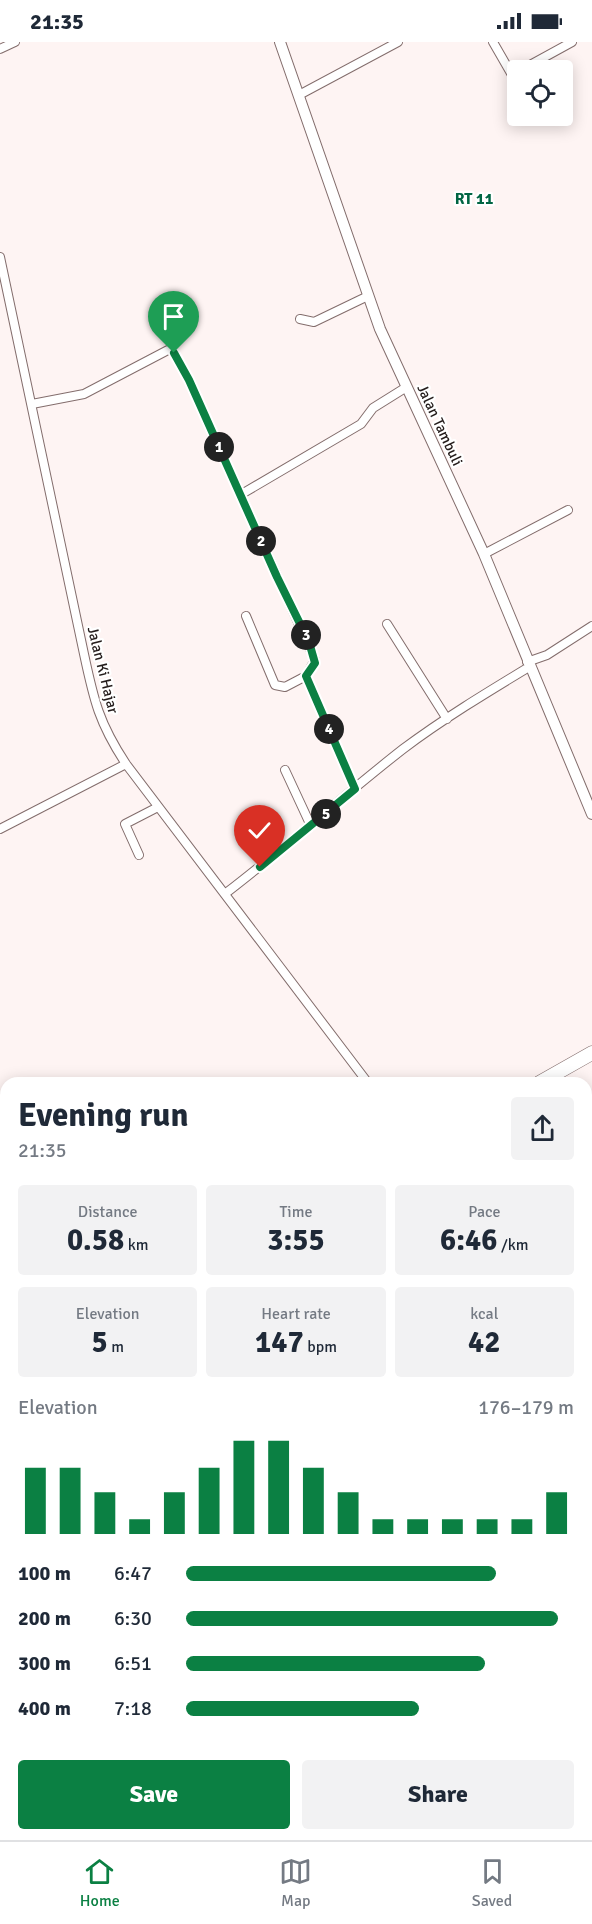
<!DOCTYPE html>
<html lang="en">
<head>
<meta charset="utf-8">
<style>
	body { margin:0; font-family:Signika,sans-serif; background:#f2f2f3; color:#1f2937; height:100vh; display:flex; flex-direction:column; font-size:22px; white-space:nowrap }
	* { box-sizing:border-box; margin:0 }
	p { font-size:20px; color:#747a83 }
	.icon { flex:none; width:33px; height:33px; fill:none; stroke:currentColor; stroke-width:2; stroke-linecap:round; stroke-linejoin:round }
	.map { position:relative; flex:1; overflow:hidden }
	.sheet { position:absolute; left:0px; top:1035px; width:592px; height:764px; display:flex; flex-direction:column; background:#fff; border-radius:18px 18px 0 0; box-shadow:0 3px 15px #0003 }
	.sheet>* { flex:none }
	.tools { position:absolute; left:507px; top:18px; display:grid; gap:12px }
	.tools a { display:grid; place-items:center; width:66px; height:66px; border-radius:6px; background:#fff; box-shadow:0 3px 15px #0003; font-size:30px }
	.pin { position:absolute; display:grid; place-items:center; width:51px; height:51px; color:#fff; margin:-62px -26px; border-radius:50% 50% 50% 0; rotate:-45deg; box-shadow:0 0 6px #0007 }
	.pin .icon { rotate:45deg }
	.km { position:absolute; width:30px; height:30px; margin:-15px; border-radius:50%; background:#222; color:#fff; font-size:16px; line-height:30px; text-align:center }
	.round { display:grid; place-items:center; flex:none; width:63px; height:63px; border-radius:6px; background:#f2f2f3 }
	.overview { display:flex; align-items:center; justify-content:space-between; height:102px; padding:0 18px }
	h1 { font-size:33px; font-weight:700; line-height:45px }
	.metrics { display:grid; grid-template-columns:repeat(3,1fr); gap:9px; height:102px; padding:6px 18px }
	.metrics div { display:grid; align-content:center; border-radius:6px; background:#f2f2f3; text-align:center }
	.metrics b { font-size:30px; font-weight:700 }
	.metrics small { font-size:16px; font-weight:400 }
	.metrics p { font-size:16px }
	.chart { height:168px; padding:12px 18px }
	.chart p { display:flex; justify-content:space-between }
	.chart svg { width:100%; height:108px; margin-top:6px; stroke:#0b8043; stroke-width:6 }
	.action { display:flex; gap:12px; margin-top:auto; padding:12px 18px }
	.action a { flex:1; height:69px; border-radius:6px; background:#0b8043; color:#fff; font-size:24px; font-weight:700; line-height:69px; text-align:center }
	.action a+a { background:#f2f2f3; color:#1f2937 }
	ul { padding:0 18px; list-style:none; font-size:20px }
	li { display:grid; grid-template-columns:96px 72px 1fr; align-items:center; height:45px }
	li i { height:15px; border-radius:8px; background:#0b8043 }
	.status { display:flex; justify-content:space-between; align-items:center; height:42px; padding:0 30px; background:#fff; direction:ltr }
	.status svg { height:16px; fill:currentColor }
	.tab-bar { display:flex; justify-content:space-around; align-items:center; height:84px; border-top:2px solid #e0e1e3; background:#fff; font-size:16px; color:#747a83 }
	.tab-bar a { display:grid; justify-items:center; gap:3px }
	.tab-bar .current { color:#0b8043 }
	.map>svg:first-child { display:block }
	.lines { fill:none; stroke-linecap:round; stroke-linejoin:round }
	.canal { stroke:#c988cd; stroke-width:8 }
	.minor-casing { stroke:#836d6c; stroke-width:10 }
	.tertiary-casing { stroke:#836d6c; stroke-width:12 }
	.primary-casing { stroke:#836d6c; stroke-width:15 }
	.minor { stroke:#fff; stroke-width:8 }
	.tertiary { stroke:#fff; stroke-width:10 }
	.primary { stroke:#fff; stroke-width:14 }
	.route-casing { stroke:#fff; stroke-width:12 }
	.route { stroke:#0b8043; stroke-width:8 }
	.labels { text-anchor:middle; stroke-width:4.5; stroke-linejoin:round; paint-order:stroke }
	.street-label { font-size:15px; fill:#241c1b; stroke:#fff }
	.neighbourhood-label { font-size:16px; font-weight:bold; fill:#006543; stroke:#fff }
</style>
</head>
<body>
<div class="status"><b>21:35</b><svg viewBox="0 0 49 12"><path d="M0 12V9h3v3zM5 12V6h3v6zM10 12V3h3v9zM15 12V0h3v12zM26 1h20v11H26zM47 4h2v5h-2z"/></svg></div>
<div class="map">
<svg width="592" height="1798" viewBox="0 0 592 1798">
	<rect width="100%" height="100%" fill="#fef4f3"/>
	<g class="lines">
		<path class="canal" d="M586,1742L592,1741
			M447,1798L455,1792"/>
		<defs>
			<path id="minor" d="M493,0L512,33L518,30
				M0,7L15,0
				M521,28L572,0
				M299,53L398,0
				M0,215L84,612C94,659 99,681 126,722L368,1041
				M300,277L314,280L368,254
				M32,362L84,352L168,308L173,309L189,338L315,618L306,634L355,747
				M240,453L361,382L373,366L405,346
				M484,512L568,468
				M246,574L275,643L285,645L306,634
				M387,582L447,677
				M527,620L547,613L592,584
				M285,728L311,784
				M0,787L126,722
				M139,813L125,782L158,765
				M226,851C286,805 343,754 403,707C443,677 486,651 529,625
				M0,1117L6,1127
				M0,1398L6,1406
				M0,1512L6,1518
				M586,1631L592,1651
				M586,1734H592
				M586,1752L592,1751
				M210,1792L213,1798
				M428,1798L436,1792
				M456,1798L463,1792
				M489,1798L494,1792"/>
			<path id="tertiary" d="M280,0L380,287L484,512L592,772"/>
			<path id="primary" d="M539,1041L592,1011
				M0,1371L6,1368"/>
		</defs>
		<use href="#minor" class="minor-casing"/>
		<use href="#tertiary" class="tertiary-casing"/>
		<use href="#primary" class="primary-casing"/>
		<use href="#minor" class="minor"/>
		<use href="#tertiary" class="tertiary"/>
		<use href="#primary" class="primary"/>
	</g>
	<g class="lines">
		<defs>
			<path id="route" d="M174,311L189,338L277,535L309,600L315,621L306,634L355,747L260,825"/>
		</defs>
		<use href="#route" class="route-casing"/>
		<use href="#route" class="route"/>
	</g>
	<g class="labels">
		<g class="street-label">
			<text transform="translate(440 383) rotate(65)" y="5">Jalan Tambuli</text>
			<text transform="translate(103 628) rotate(76)" y="5">Jalan Ki Hajar</text>
		</g>
		<g class="neighbourhood-label">
			<text x="474" y="162">RT 11</text>
		</g>
	</g>
</svg>
<div class="tools">
<a><svg class="icon" aria-label="locate" viewBox="0 0 24 24"><circle cx="12" cy="12" r="6"/><path d="M12 2v4M12 18v4M2 12h4M18 12h4"/></svg></a>
</div>
<div class="pin" style="left:174px;top:311px;background:#1e9e55"><svg class="icon" aria-label="arrive" viewBox="0 0 24 24"><path d="M6 21V4h12l-3 4 3 4H6"/></svg></div>
<div class="pin" style="left:260px;top:825px;background:#d93025"><svg class="icon" aria-label="check" viewBox="0 0 24 24"><path d="M5 12l5 5 9-10"/></svg></div>
<b class="km" style="left:219px;top:405px">1</b>
<b class="km" style="left:261px;top:499px">2</b>
<b class="km" style="left:306px;top:593px">3</b>
<b class="km" style="left:329px;top:687px">4</b>
<b class="km" style="left:326px;top:772px">5</b>
<section class="sheet">
<div class="overview"><div><h1>Evening run</h1><p>21:35</p></div><a class="round"><svg class="icon" aria-label="share" viewBox="0 0 24 24"><path d="M12 15V3M7 8l5-5 5 5M5 13v7h14v-7"/></svg></a></div>
<div class="metrics">
<div><p>Distance</p><b>0.58<small> km</small></b></div>
<div><p>Time</p><b>3:55</b></div>
<div><p>Pace</p><b>6:46<small> /km</small></b></div>
</div>
<div class="metrics">
<div><p>Elevation</p><b>5<small> m</small></b></div>
<div><p>Heart rate</p><b>147<small> bpm</small></b></div>
<div><p>kcal</p><b>42</b></div>
</div>
<div class="chart"><p><span>Elevation</span>176–179 m</p>
<svg viewBox="0 0 160 44" preserveAspectRatio="none"><path d="M5 44V17M15 44V17M25 44V27M35 44V38M45 44V27M55 44V17M65 44V6M75 44V6M85 44V17M95 44V27M105 44V38M115 44V38M125 44V38M135 44V38M145 44V38M155 44V27"/></svg>
</div>
<ul>
<li><b>100 m</b>6:47<i style="width:80%"></i></li>
<li><b>200 m</b>6:30<i style="width:96%"></i></li>
<li><b>300 m</b>6:51<i style="width:77%"></i></li>
<li><b>400 m</b>7:18<i style="width:60%"></i></li>
</ul>
<div class="action"><a>Save</a><a>Share</a></div>
</section>
</div>
<nav class="tab-bar">
<a class="current"><svg class="icon" aria-label="home" viewBox="0 0 24 24"><path d="M3 11l9-7 9 7M6 9v11h12V9"/></svg>Home</a>
<a><svg class="icon" aria-label="map" viewBox="0 0 24 24"><path d="M3 6l6-2 6 2 6-2v14l-6 2-6-2-6 2zM9 4v14M15 6v14"/></svg>Map</a>
<a><svg class="icon" aria-label="saved" viewBox="0 0 24 24"><path d="M7 4h10v16l-5-4-5 4z"/></svg>Saved</a>
</nav>
</body>
</html>
